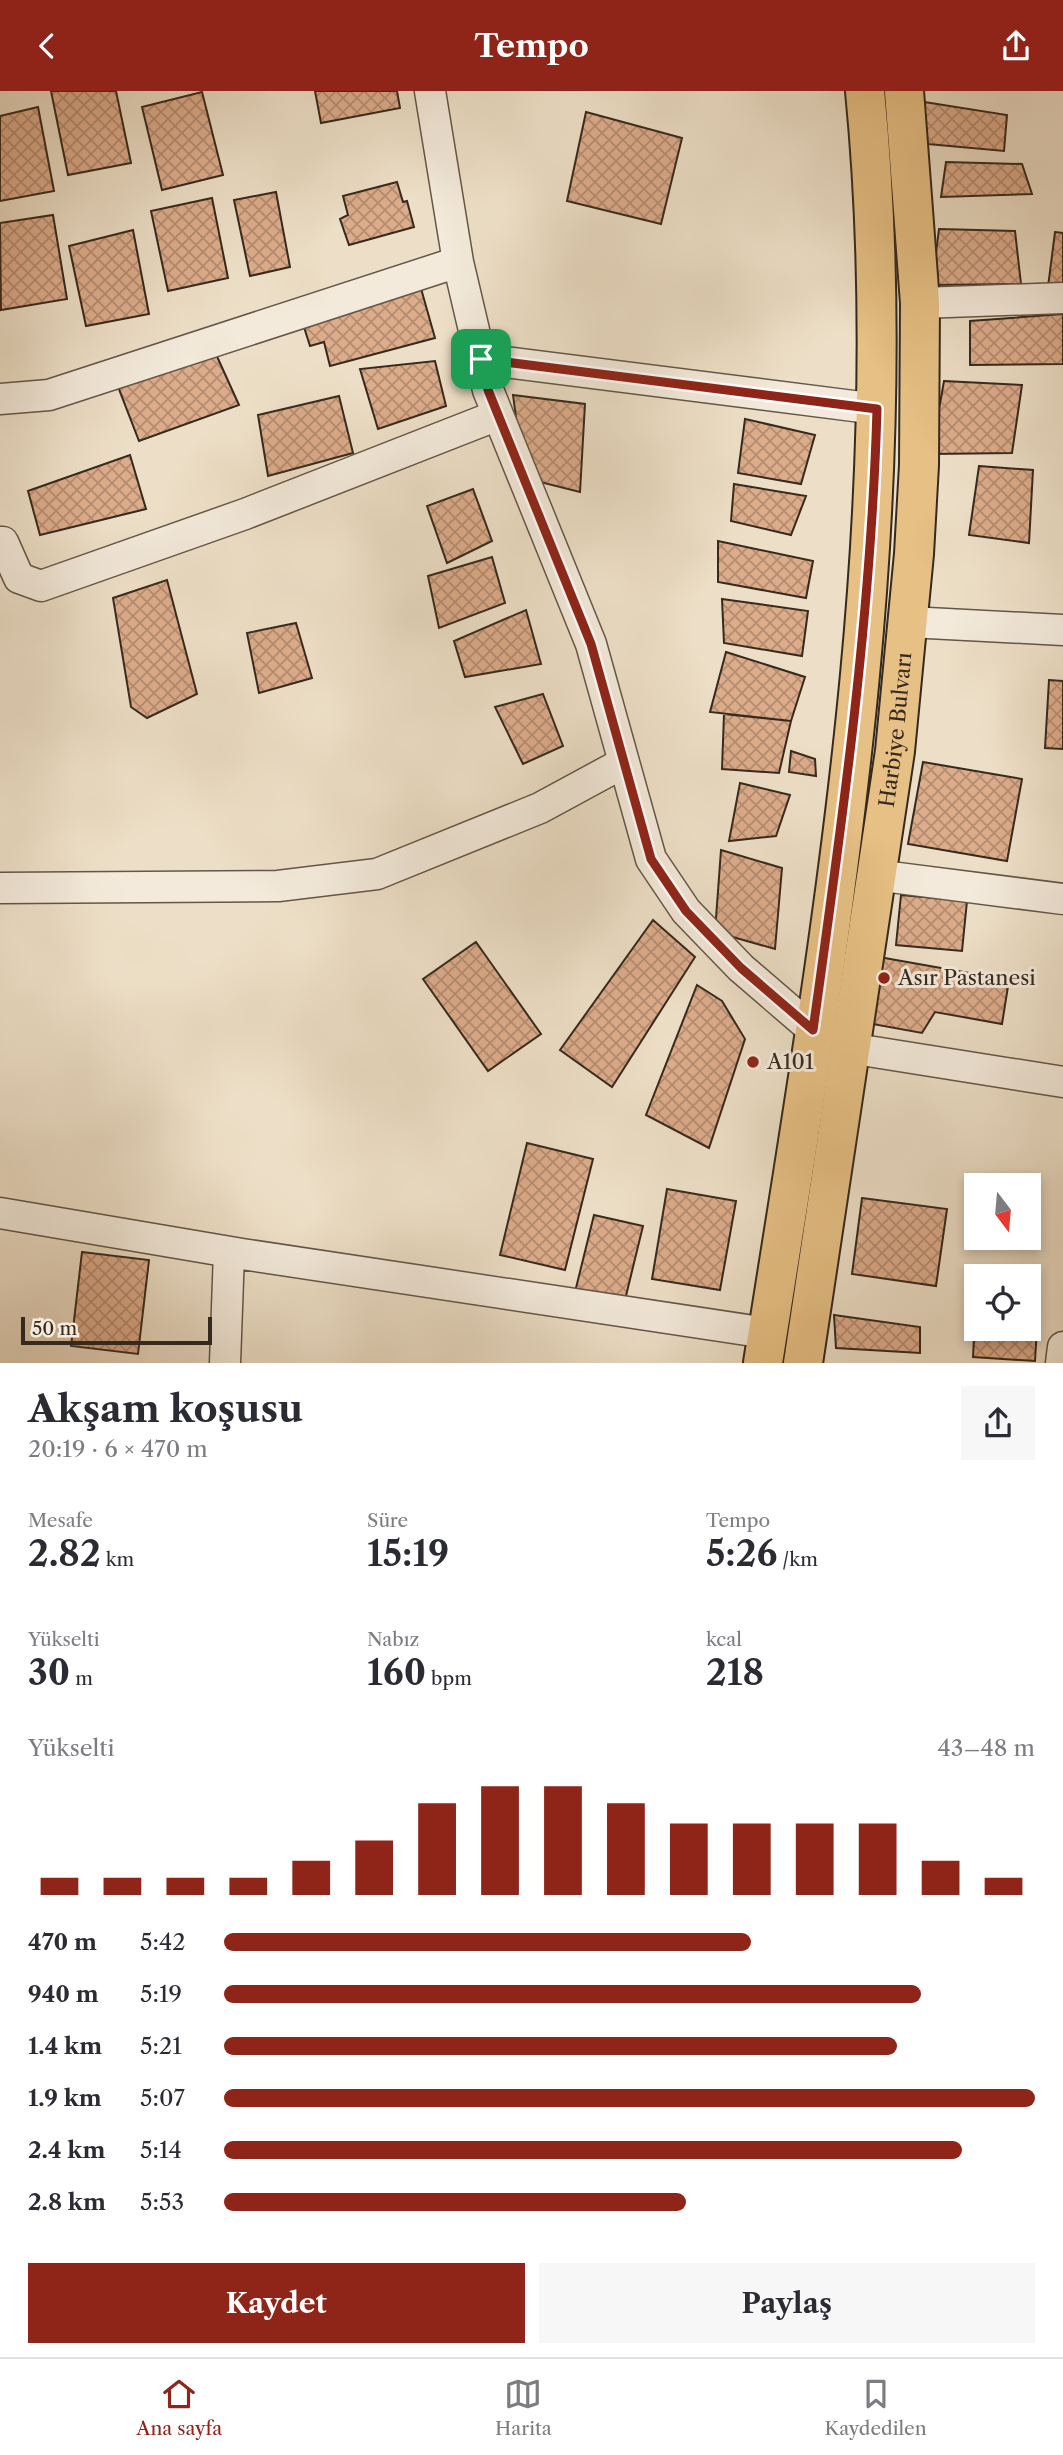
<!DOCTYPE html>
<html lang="tr">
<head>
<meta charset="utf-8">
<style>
	body { margin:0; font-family:"Libre Caslon Text",serif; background:#f7f7f7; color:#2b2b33; height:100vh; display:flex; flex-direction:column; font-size:26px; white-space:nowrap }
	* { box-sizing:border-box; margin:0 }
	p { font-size:23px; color:#7c7c81 }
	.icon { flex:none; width:38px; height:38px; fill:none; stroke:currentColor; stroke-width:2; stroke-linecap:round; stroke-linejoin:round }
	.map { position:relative; height:1272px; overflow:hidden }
	.details { display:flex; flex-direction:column; background:#fff; flex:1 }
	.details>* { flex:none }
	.needle { width:46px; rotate:164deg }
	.controls { position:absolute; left:964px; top:1082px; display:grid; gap:14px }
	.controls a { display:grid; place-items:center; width:77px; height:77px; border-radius:0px; background:#fff; box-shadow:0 4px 10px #0003; font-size:35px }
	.scale { position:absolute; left:21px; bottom:18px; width:191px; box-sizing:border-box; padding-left:7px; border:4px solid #36291d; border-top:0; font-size:19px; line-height:24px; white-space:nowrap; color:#36291d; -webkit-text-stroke:5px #f3eadb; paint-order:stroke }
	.pin { position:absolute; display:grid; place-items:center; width:60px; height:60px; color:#fff; margin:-30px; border-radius:14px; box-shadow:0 4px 10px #0006 }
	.round { display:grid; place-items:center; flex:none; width:74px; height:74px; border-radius:0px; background:#f7f7f7 }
	.headline { display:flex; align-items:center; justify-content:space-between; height:119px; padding:0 28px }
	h1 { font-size:38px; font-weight:800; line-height:52px }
	.metrics { display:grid; grid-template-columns:repeat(3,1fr); gap:10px; height:119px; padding:7px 28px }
	.metrics div { display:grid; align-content:center }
	.metrics b { font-size:35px; font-weight:800 }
	.metrics small { font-size:19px; font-weight:400 }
	.metrics p { font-size:19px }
	.chart { height:196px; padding:14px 28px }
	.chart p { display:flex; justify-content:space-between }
	.chart svg { width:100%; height:126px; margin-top:7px; stroke:#8f2418; stroke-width:6 }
	.button { display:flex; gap:14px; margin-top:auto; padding:14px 28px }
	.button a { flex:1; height:80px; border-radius:0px; background:#8f2418; color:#fff; font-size:28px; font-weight:800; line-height:80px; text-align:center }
	.button a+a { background:#f7f7f7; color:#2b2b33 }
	ul { padding:0 28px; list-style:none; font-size:23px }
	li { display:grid; grid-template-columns:112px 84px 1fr; align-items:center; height:52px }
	li i { height:18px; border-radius:9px; background:#8f2418 }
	header { display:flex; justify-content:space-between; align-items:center; height:91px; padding:0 28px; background:#8f2418; color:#fff; font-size:32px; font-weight:800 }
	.menu { display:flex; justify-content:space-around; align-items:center; height:98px; border-top:2px solid #e1e1e2; background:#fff; font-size:19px; color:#7c7c81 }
	.menu a { display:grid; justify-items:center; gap:4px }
	.menu .active { color:#8f2418 }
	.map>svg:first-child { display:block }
	.building { fill:url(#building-cross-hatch); stroke:#36291d; stroke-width:2 }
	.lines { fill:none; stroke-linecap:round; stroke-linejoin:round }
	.minor-casing { stroke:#645648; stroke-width:33 }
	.major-casing { stroke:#36291d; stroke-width:42 }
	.minor { stroke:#f3eadb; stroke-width:30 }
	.major { stroke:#e6c084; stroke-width:38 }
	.route-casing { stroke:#fff; stroke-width:14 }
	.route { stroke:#8f2418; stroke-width:9 }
	.poi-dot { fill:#8f2418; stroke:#f3eadb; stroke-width:2.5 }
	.labels { text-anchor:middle; stroke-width:6; stroke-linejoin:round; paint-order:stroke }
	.street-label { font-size:21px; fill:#36291d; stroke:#f3eadb }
	.poi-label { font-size:21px; fill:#36291d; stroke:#f3eadb; text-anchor:start }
</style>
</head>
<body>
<header><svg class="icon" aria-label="back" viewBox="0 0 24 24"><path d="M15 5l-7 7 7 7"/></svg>Tempo<svg class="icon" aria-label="share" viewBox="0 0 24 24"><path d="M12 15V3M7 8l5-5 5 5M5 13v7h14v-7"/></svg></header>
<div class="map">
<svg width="1063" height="1272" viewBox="0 0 1063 1272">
	<defs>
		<pattern id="building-cross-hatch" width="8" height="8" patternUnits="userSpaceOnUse" patternTransform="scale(1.75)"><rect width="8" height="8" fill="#ddac8b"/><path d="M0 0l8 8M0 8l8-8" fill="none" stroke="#b48c71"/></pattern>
	</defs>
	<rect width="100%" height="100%" fill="#eddfc7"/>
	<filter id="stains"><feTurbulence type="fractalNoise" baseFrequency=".00286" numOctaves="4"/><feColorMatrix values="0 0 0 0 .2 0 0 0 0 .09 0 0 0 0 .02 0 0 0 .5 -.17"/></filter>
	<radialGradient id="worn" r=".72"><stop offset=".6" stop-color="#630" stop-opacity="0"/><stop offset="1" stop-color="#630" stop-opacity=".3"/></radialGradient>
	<path class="building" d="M51,0H116L131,72L68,84Z
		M315,0H397L400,17L321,32Z
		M202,1L223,84L162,99L142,16Z
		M918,10L1007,24L1004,60L928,53Z
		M38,16L54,100L0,110V25Z
		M586,21L682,47L661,133L567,110Z
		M946,71L1022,73L1032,103L941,106Z
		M397,91L403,111L407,110L414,136L349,154L340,128L348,124L343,105Z
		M276,101L290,176L250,185L234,109Z
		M212,107L228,187L168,200L151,120Z
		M53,124L67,208L1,219L0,132Z
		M939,138L1015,140L1021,193L932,194Z
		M133,139L149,223L86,235L69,155Z
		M1055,141L1063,142V195L1048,196Z
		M420,194L435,247L330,275L324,251L310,255L303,233Z
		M1063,223V273L970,274V230Z
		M215,261L239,314L139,350L117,293Z
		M435,270L446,315L378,338L360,278Z
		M944,290L1022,294L1012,362L931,363Z
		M513,304L585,313L580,401L524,387Z
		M339,305L353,362L268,385L258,324Z
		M745,328L815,344L801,393L738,382Z
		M130,364L146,418L40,444L28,400Z
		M979,375L1033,379L1029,452L969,444Z
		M734,393L806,405L791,444L731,430Z
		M473,398L492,450L447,472L427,415Z
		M718,450L813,470L806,507L718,491Z
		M492,466L505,512L439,537L428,485Z
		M167,489L197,603L147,627L131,616L113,507Z
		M722,508L808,520L802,565L724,552Z
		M526,519L541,573L465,586L454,550Z
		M296,532L312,587L259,602L247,542Z
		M726,561L805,586L791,630L710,621Z
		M1049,589L1063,590V658L1045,657Z
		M543,603L563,655L523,673L495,616Z
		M724,623L791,630L779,682L722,678Z
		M791,660L815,668L816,685L789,681Z
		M923,671L1022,688L1007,770L908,753Z
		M740,692L790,704L776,745L729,750Z
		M721,759L782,777L775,858L715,841Z
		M901,804L967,810L962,860L896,854Z
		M653,829L695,866L612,996L560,959Z
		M476,851L541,943L488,980L423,888Z
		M879,866L1009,889L1002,933L935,921L922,942L867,932Z
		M697,894L722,910L745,948L709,1057L646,1024Z
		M527,1052L593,1068L565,1179L500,1164Z
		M667,1098L736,1110L720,1199L652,1188Z
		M862,1107L947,1118L936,1195L852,1183Z
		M594,1124L643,1135L624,1213L575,1201Z
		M82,1161L149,1169L138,1263L71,1255Z
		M1029,1205H1039L1035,1270L973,1266L976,1208V1237H1029Z
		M834,1224L920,1236V1262L836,1257Z"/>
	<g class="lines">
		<defs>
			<path id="minor" d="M430,0L458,171L488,299L591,553L651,768L686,820L741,877L813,939
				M920,212L1063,207
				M481,268L877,318
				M0,308L49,304L458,171
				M0,451H3L19,487L41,495L245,423L498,324
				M909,531L1063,539
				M875,784L1063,808
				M0,797L278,795L377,783L540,717L623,672
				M849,957L1063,991
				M0,1122L242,1163L767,1242
				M225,1272L229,1161
				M1061,1272L1063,1256"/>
			<g id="major">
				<path d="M763,1272C829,852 907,427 865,0"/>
				<path id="s1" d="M803,1272L895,660L914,463L919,374L920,212L904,0"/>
			</g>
		</defs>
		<use href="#minor" class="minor-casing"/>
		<use href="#major" class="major-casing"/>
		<use href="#minor" class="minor"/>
		<use href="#major" class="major"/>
	</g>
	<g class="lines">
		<defs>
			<path id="route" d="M481,268L877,318C871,528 842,732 813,939L741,877L686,820L651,768L591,553L488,299Z"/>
		</defs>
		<use href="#route" class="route-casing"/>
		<use href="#route" class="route"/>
	</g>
	<g class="poi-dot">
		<circle cx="884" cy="887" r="7"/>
		<circle cx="753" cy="971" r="7"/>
	</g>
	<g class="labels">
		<g class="street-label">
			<text dy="7" stroke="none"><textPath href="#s1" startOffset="640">Harbiye Bulvarı</textPath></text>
		</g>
		<g class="poi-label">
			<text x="898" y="894">Asır Pastanesi</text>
			<text x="767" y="978">A101</text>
		</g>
	</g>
	<rect width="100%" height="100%" filter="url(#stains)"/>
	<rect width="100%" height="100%" fill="url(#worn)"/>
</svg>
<div class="controls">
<a><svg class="needle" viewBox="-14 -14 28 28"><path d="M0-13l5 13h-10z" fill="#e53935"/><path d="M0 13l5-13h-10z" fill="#7c7c81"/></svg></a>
<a><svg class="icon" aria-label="locate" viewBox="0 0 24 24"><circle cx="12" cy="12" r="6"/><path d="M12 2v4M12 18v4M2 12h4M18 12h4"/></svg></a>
</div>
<div class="scale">50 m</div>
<div class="pin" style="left:481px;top:268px;background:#1e9e55"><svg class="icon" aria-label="arrive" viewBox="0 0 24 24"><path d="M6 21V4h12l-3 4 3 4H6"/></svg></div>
</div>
<section class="details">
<div class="headline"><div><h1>Akşam koşusu</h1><p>20:19 · 6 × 470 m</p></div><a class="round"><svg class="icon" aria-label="share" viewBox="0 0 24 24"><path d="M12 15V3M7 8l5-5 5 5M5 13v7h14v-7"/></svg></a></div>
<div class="metrics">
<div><p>Mesafe</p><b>2.82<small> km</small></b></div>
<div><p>Süre</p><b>15:19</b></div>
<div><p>Tempo</p><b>5:26<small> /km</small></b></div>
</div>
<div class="metrics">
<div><p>Yükselti</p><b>30<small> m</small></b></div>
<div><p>Nabız</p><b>160<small> bpm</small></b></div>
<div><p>kcal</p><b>218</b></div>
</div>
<div class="chart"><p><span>Yükselti</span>43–48 m</p>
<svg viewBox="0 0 160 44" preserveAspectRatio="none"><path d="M5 44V38M15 44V38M25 44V38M35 44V38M45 44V32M55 44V25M65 44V12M75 44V6M85 44V6M95 44V12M105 44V19M115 44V19M125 44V19M135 44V19M145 44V32M155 44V38"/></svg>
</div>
<ul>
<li><b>470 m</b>5:42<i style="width:65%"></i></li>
<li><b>940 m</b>5:19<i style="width:86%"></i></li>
<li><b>1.4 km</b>5:21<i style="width:83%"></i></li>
<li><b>1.9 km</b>5:07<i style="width:100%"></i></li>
<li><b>2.4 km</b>5:14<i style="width:91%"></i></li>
<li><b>2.8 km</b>5:53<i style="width:57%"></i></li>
</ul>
<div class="button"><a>Kaydet</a><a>Paylaş</a></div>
</section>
<nav class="menu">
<a class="active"><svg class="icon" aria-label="home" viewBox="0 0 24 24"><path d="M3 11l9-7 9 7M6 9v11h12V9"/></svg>Ana sayfa</a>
<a><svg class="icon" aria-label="map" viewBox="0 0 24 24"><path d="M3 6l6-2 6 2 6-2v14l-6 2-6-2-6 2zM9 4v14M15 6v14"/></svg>Harita</a>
<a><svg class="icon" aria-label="saved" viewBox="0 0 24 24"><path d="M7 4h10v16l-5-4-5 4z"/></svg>Kaydedilen</a>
</nav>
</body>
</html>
